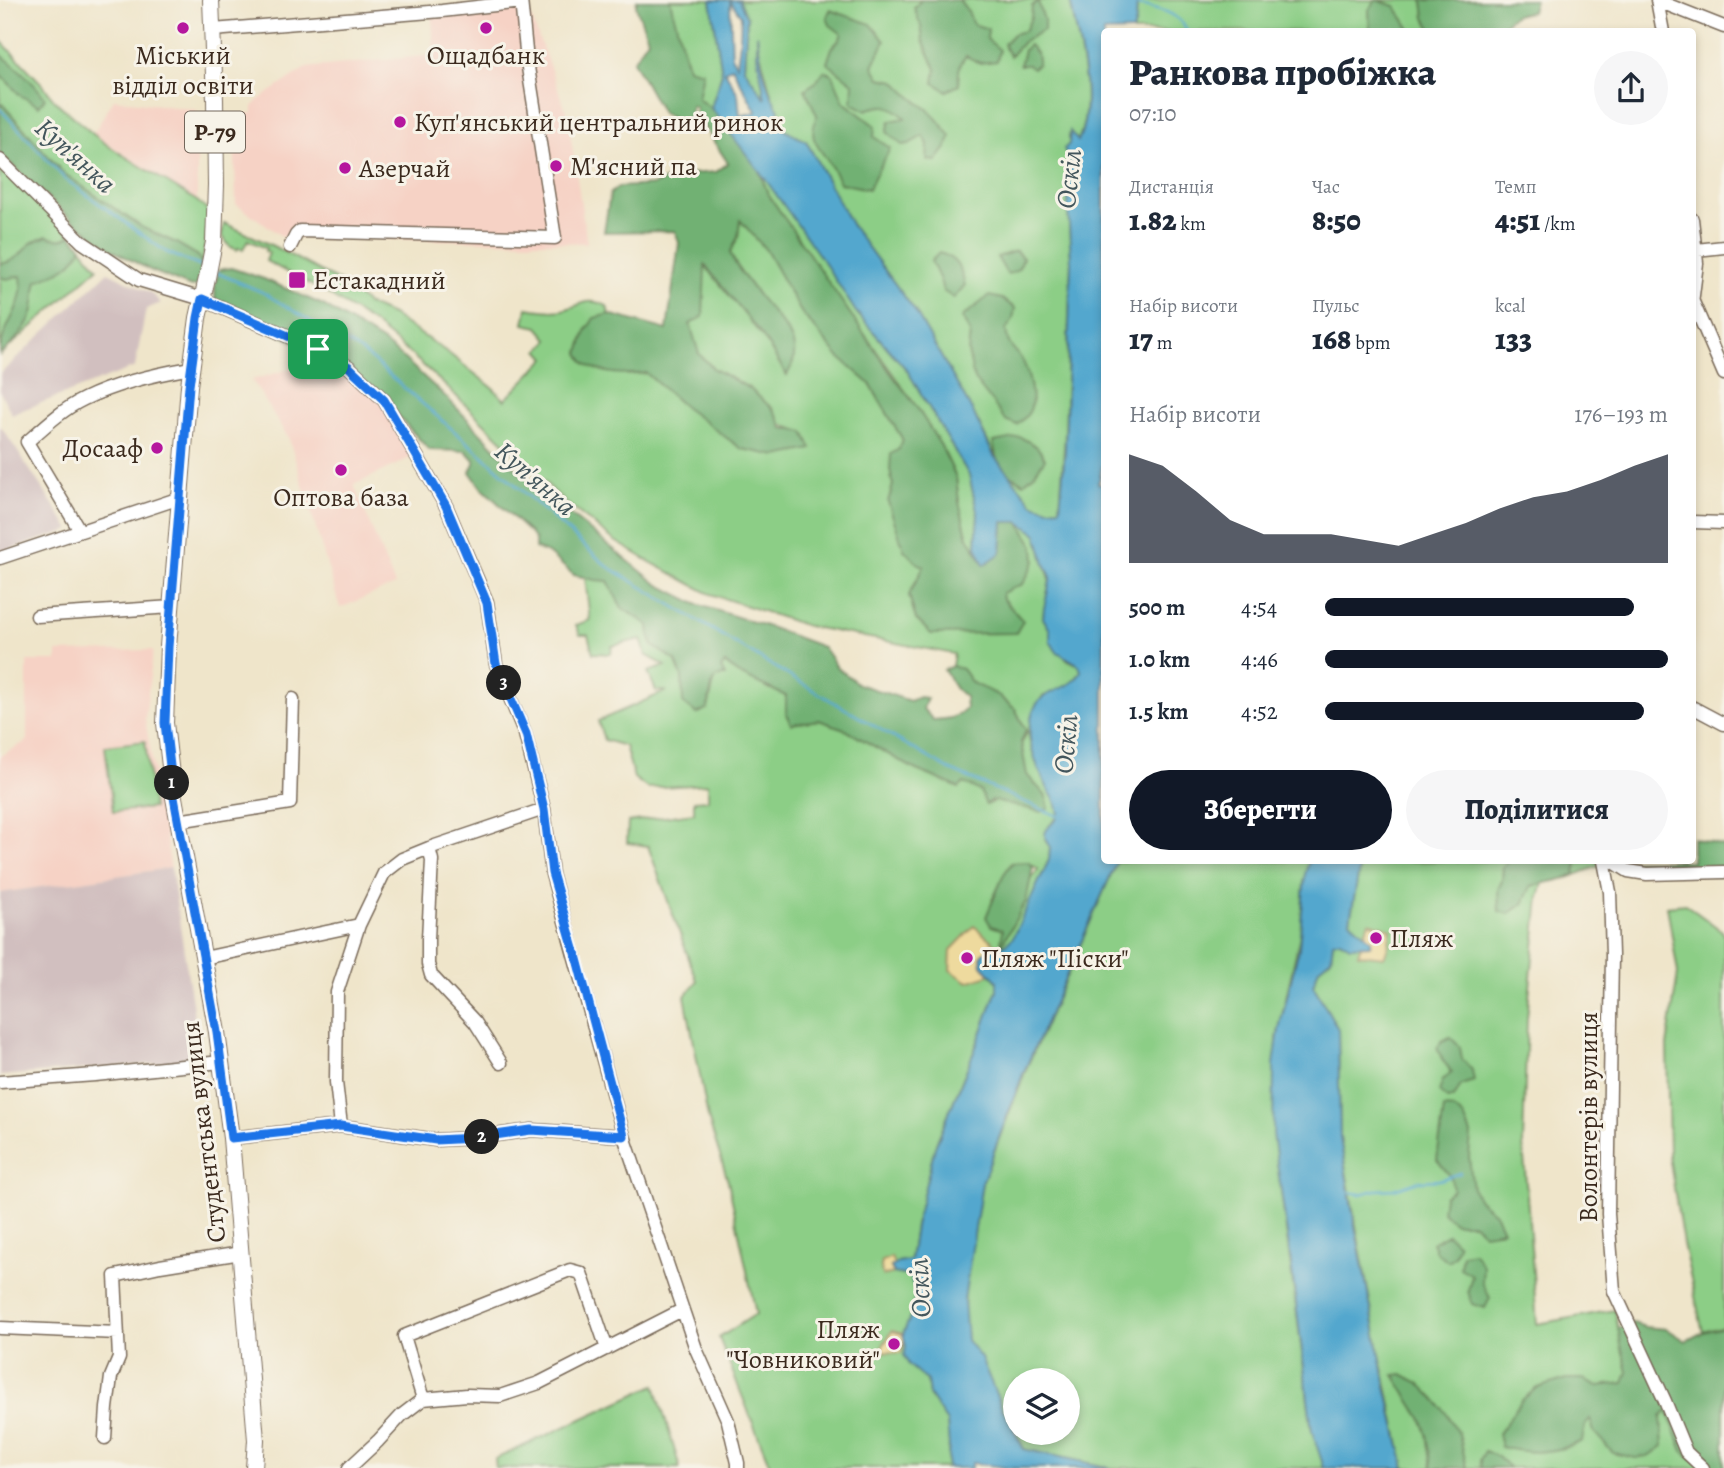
<!DOCTYPE html>
<html lang="uk">
<head>
<meta charset="utf-8">
<style>
	body { margin:0; font-family:Alegreya,serif; background:#f6f6f7; color:#1f2937; height:100vh; display:flex; flex-direction:column; font-size:26px; white-space:nowrap }
	* { box-sizing:border-box; margin:0 }
	p { font-size:23px; color:#747a83 }
	.icon { flex:none; width:38px; height:38px; fill:none; stroke:currentColor; stroke-width:2; stroke-linecap:round; stroke-linejoin:round }
	.map { position:relative; flex:1; overflow:hidden }
	.details { position:absolute; left:1101px; top:28px; width:595px; height:836px; display:flex; flex-direction:column; background:#fff; border-radius:7px; box-shadow:0 4px 10px #0003 }
	.details>* { flex:none }
	.buttons { position:absolute; left:1003px; top:1368px; display:grid; gap:14px }
	.buttons a { display:grid; place-items:center; width:77px; height:77px; border-radius:50%; background:#fff; box-shadow:0 4px 10px #0003; font-size:35px }
	.pin { position:absolute; display:grid; place-items:center; width:60px; height:60px; color:#fff; margin:-30px; border-radius:14px; box-shadow:0 4px 10px #0006 }
	.km { position:absolute; width:35px; height:35px; margin:-18px; border-radius:50%; background:#222; color:#fff; font-size:19px; line-height:35px; text-align:center }
	.round { display:grid; place-items:center; flex:none; width:74px; height:74px; border-radius:37px; background:#f6f6f7 }
	.headline { display:flex; align-items:center; justify-content:space-between; height:119px; padding:0 28px }
	h1 { font-size:38px; font-weight:800; line-height:52px }
	.stats { display:grid; grid-template-columns:repeat(3,1fr); gap:10px; height:119px; padding:7px 28px }
	.stats div { display:grid; align-content:center }
	.stats b { font-size:30px; font-weight:800 }
	.stats small { font-size:19px; font-weight:400 }
	.stats p { font-size:19px }
	.chart { height:196px; padding:14px 28px }
	.chart p { display:flex; justify-content:space-between }
	.chart svg { width:100%; height:126px; margin-top:7px; fill:#111827; opacity:.7 }
	.action { display:flex; gap:14px; margin-top:auto; padding:14px 28px }
	.action a { flex:1; height:80px; border-radius:42px; background:#111827; color:#fff; font-size:28px; font-weight:800; line-height:80px; text-align:center }
	.action a+a { background:#f6f6f7; color:#1f2937 }
	ul { padding:0 28px; list-style:none; font-size:23px }
	li { display:grid; grid-template-columns:112px 84px 1fr; align-items:center; height:52px }
	li i { height:18px; border-radius:9px; background:#111827 }
	.map>svg:first-child { display:block }
	.built { fill:#f6d2c5 }
	.industrial { fill:#d1bfbf }
	.green { fill:#8cce86; stroke:#647c52; stroke-width:2; fill-rule:evenodd }
	.forest { fill:#71b173; stroke:#566e48; stroke-width:2 }
	.sand { fill:#eeda9e; stroke:#94825e; stroke-width:2 }
	.water { fill:#52a7ce; stroke:#466876; stroke-width:2; fill-rule:evenodd }
	.lines { fill:none; stroke-linecap:round; stroke-linejoin:round }
	.stream { stroke:#52a7ce; stroke-width:2.5 }
	.minor-casing { stroke:#7a6b5a; stroke-width:15 }
	.major-casing { stroke:#7a6b5a; stroke-width:18 }
	.minor { stroke:#fff; stroke-width:12 }
	.major { stroke:#fff; stroke-width:16 }
	.route-casing { stroke:#fff; stroke-width:14 }
	.route { stroke:#1a73e8; stroke-width:9 }
	.poi-dot { fill:#b5179e; stroke:#f7f3e8; stroke-width:2.5 }
	.labels { text-anchor:middle; stroke-width:6; stroke-linejoin:round; paint-order:stroke }
	.shield { fill:#f7f3e8; stroke:#73665b; stroke-width:2 }
	.shield-label { font-size:24px; font-weight:bold; fill:#3b2a1e }
	.poi-label { font-size:26px; fill:#3b2a1e; stroke:#f7f3e8; text-anchor:start }
	.street-label { font-size:26px; fill:#3b2a1e; stroke:#f7f3e8 }
	.water-label { font-size:28px; font-style:italic; fill:#43565c; stroke:#f7f3e8 }
</style>
</head>
<body>
<div class="map">
<svg width="1724" height="1468" viewBox="0 0 1724 1468">
	<rect width="100%" height="100%" fill="#f7f3e8"/>
	<filter id="ink" filterUnits="userSpaceOnUse"><feTurbulence type="fractalNoise" baseFrequency=".0143" numOctaves="2"/><feDisplacementMap in="SourceGraphic" scale="14" xChannelSelector="R" yChannelSelector="G"/><feConvolveMatrix kernelMatrix="1 2 1 2 8 2 1 2 1" color-interpolation-filters="sRGB"/></filter>
	<filter id="wash" filterUnits="userSpaceOnUse"><feTurbulence type="fractalNoise" baseFrequency=".00686" numOctaves="4" result="noise"/><feDisplacementMap in="SourceGraphic" scale="28" xChannelSelector="R" yChannelSelector="G"/><feGaussianBlur stdDeviation="1.57" result="paint"/><feColorMatrix in="noise" values="0 0 0 0 0 0 0 0 0 0 0 0 0 0 0 0 0 1.4 0 .05"/><feComposite in="paint" operator="in"/></filter>
	<g filter="url(#wash)">
		<rect width="100%" height="100%" fill="#efe5ca"/>
		<path class="built" d="M528,9L567,113L587,243L283,237L236,204L234,115L253,113V107L257,101L306,68L434,55L432,16L450,13Z
			M114,99L197,110V201L93,134Z
			M331,357L384,400L416,455L354,485L395,585L340,608L289,439L252,380Z
			M153,650L145,719L171,868L0,893V756L27,741V661H57V652Z"/>
		<path class="industrial" d="M108,272L151,293L161,303L146,309L135,367L12,414L0,392V374Z
			M0,425L70,530L0,552Z
			M171,868L201,1060L0,1076V893Z"/>
		<path class="green" d="M668,0H711L722,73L711,108L698,99Z
			M739,0H1070C1078,44 1096,99 1078,141L1070,132L1069,137L1070,160L1068,207L1071,258L1065,433L1060,508L1049,509L1033,504L997,460L973,412L915,311L852,226L806,141L786,131L777,115L779,110L773,101L758,45L757,54L766,101L744,68L747,18Z
			M1137,0H1376L1369,10L1370,31L1133,32L1136,21Z
			M1378,0H1423L1425,18L1433,31H1411L1395,6Z
			M0,40L43,85L55,101L93,134L110,147L197,201L210,212L202,264L198,256L176,243L143,228L63,173L0,102Z
			M0,160L71,235L98,268L0,355Z
			M760,172L805,230L856,312L907,370L969,475L978,515L976,546L984,565L967,536L959,502L956,477L941,446L916,406L813,262L768,194Z
			M740,219L765,248L801,312L837,354L865,376L903,440L890,469L893,485L888,502L924,566L909,595L916,620L931,633L957,632L1002,598V593L1033,546L1019,522L1037,534L1045,564L1050,579L1043,617L1050,630V641L1068,660L1079,665L1081,671C1074,686 1056,691 1042,697C1038,706 1030,719 1029,728C1027,752 1047,786 1060,806L1057,818L1050,825L1045,840L1050,847L1049,860L1012,941L982,965L997,981V990L978,1042L937,1141L915,1226L910,1260L898,1262L894,1273L910,1276L916,1290L912,1313L903,1334L921,1375L927,1381L929,1395L947,1422L949,1442L947,1468H771L719,1338L756,1314L728,1181L708,1118L685,996L697,981L648,846L627,843L628,822L694,813V801L708,800V784L647,788L634,778L625,746L604,740L598,721L667,691H656L648,672L666,666L646,655L641,639L612,646L611,654L593,653L588,635H580L576,625L590,620L585,577L608,581L622,608L650,625V636L675,660L682,677L708,708L714,682L724,663L737,673L786,696V714L791,724L819,720L842,728L916,770L959,787L964,783L981,791L986,805L994,802L1027,732L1015,709L996,694L972,683L962,669L952,666L954,654L807,626L708,593L650,562L615,541L565,502L449,389L414,357L373,323L323,291L266,261L269,253L265,251L266,248L248,240L243,249L238,248L237,250L229,246L222,235L224,223L273,246L346,285L367,304L392,315L447,352L493,388L505,400L546,358L539,350L549,340L538,327L524,324L527,308C539,310 551,312 562,310C581,306 587,296 607,306L609,314C585,322 586,331 579,353L628,375L646,373L687,409L811,448L804,433L781,424L774,410L749,388L714,369L699,355L690,324L704,264L763,337L786,374C792,367 795,359 794,349C793,332 771,312 761,299C750,285 737,269 730,253L738,237ZM1028,862L1038,869L1028,884L1026,901L1009,929L992,900L1011,863Z
			M145,741L153,808L113,812L105,746Z
			M1117,861H1309L1304,882L1300,935L1277,1038L1275,1145L1312,1431L1325,1468H1111L1024,1449L1016,1433H1068V1381H1015V1432L967,1340L964,1311L965,1290L982,1183L1027,1067Z
			M1355,861H1603L1604,864L1567,878L1543,883L1539,897L1527,1018L1523,1144L1537,1324L1615,1310L1618,1328L1705,1468H1467L1459,1434L1433,1468H1405L1378,1345L1340,1138L1338,1029L1313,985L1319,968L1331,958L1333,942L1340,940L1350,946L1370,940L1350,921L1359,870Z
			M1685,904L1722,931L1724,935V1326L1703,1332L1683,1244L1669,1156L1667,1046L1678,973L1667,906Z
			M655,1385L680,1468H496L495,1459Z"/>
		<path class="forest" d="M637,0H670L688,68L703,72L698,99L711,108L755,160L768,194L890,372L916,406L941,446L956,477L959,502L967,535L984,564L1001,552L1003,522H1019L1034,546L1035,561L1023,584L1002,593L1003,599L1023,621L1016,633L931,634L916,619L909,595L924,566L917,563L904,550L888,502L893,485L890,469L891,454L899,449L903,440L870,384L838,356L801,312L766,250L740,220L738,237L730,253C737,269 750,285 761,299C771,312 793,332 794,349C795,360 792,366 787,375L763,337L705,265L703,317L690,324L699,354L714,369L749,388L774,410L783,428L804,432L812,449L777,456L742,449L687,409L646,373C630,375 599,375 585,363C583,360 581,357 579,353L586,331L594,318L609,314L667,330L679,243L675,231L604,232L610,194L618,187L654,185L672,177L690,174L716,172L728,163L695,113L696,107L691,106V117L676,120L662,113L633,61L648,39L636,6Z
			M921,0H959L968,11L973,24L988,29L987,39L1000,50L997,61L980,63L966,56C958,63 958,75 959,85L947,91L934,83L936,69L923,41L921,26L914,8Z
			M1376,0L1395,6L1411,31H1370L1369,10Z
			M1423,0H1535L1532,12C1514,14 1509,16 1500,31L1433,32L1425,18Z
			M1038,1L1044,20V30L1024,41L1010,56L1005,48L1004,44L1013,34L1025,31L1031,18L1032,6Z
			M830,10L871,24L885,41L873,66L880,78L895,81L909,95L931,112L951,136L946,148L936,161L927,160L928,144L923,136L909,144L902,145L887,132L890,121L905,118C890,103 884,104 865,110L852,103L853,83L827,63L832,48L839,40L842,34L830,25L827,17Z
			M1029,45C1035,51 1039,55 1038,64L1033,68L1028,65H1020L1024,50Z
			M0,54C17,67 33,81 45,98L39,106L20,95L0,74Z
			M824,71L832,74L844,102L875,126L874,137L890,148C884,163 874,174 869,189L840,183C837,177 833,169 829,163C816,142 808,141 817,115L805,89L816,82Z
			M0,102L63,173L143,228L176,243L198,256L202,264L200,280L196,286L191,287L150,270L114,251L72,220L0,154Z
			M71,235L82,247C72,269 57,272 37,281C34,291 35,300 33,309C31,324 11,346 0,355C0,326 26,308 21,276L6,279L0,277V264C14,262 21,254 30,244C35,240 41,239 47,236C57,240 62,241 71,235Z
			M1016,251L1023,258C1020,269 1017,272 1007,274L997,257Z
			M939,253C956,257 961,269 965,285L954,298L943,291L940,280L931,261Z
			M231,268L264,279L323,305L383,342L402,357L447,398L504,457L542,492L657,584L696,604L769,627L823,647L837,667L858,684L910,701L919,697L927,698L923,709L933,720C947,719 956,719 966,708L965,697L956,689L944,670L952,666L962,669L972,683L996,694L1015,709L1026,730L1021,742L1027,775L1046,796L1049,808L1042,812L992,800L986,805L980,791L964,783L959,788L913,768L842,728L819,720L791,724L786,714V696L737,673L725,663L721,668L725,676L717,677L712,685L708,708L697,714L683,703L682,677L676,661L653,646L650,638L649,625L622,608L608,581L595,580L574,575L548,553L535,548V540L530,533L481,487L470,472L475,461L466,451L429,450L384,400L349,367L215,305V284L219,270Z
			M989,296L1002,299L1015,308L1013,319L1006,330C1009,349 1011,344 1021,358C1028,369 1036,401 1029,412C1026,417 1021,421 1017,425L1005,420L992,402L974,379L968,352L970,333L962,317Z
			M1020,437C1033,444 1038,445 1045,459L1034,474L1024,483L1009,474L997,460L993,442Z
			M1692,838L1724,846V871L1635,869L1622,861H1692Z
			M1509,861H1576L1577,863L1575,875C1561,881 1546,882 1531,886L1523,904L1509,914L1499,911L1498,889L1502,881L1503,867Z
			M1028,862L1033,867L1026,901L1000,948L1003,930L991,926L986,917L1004,874L1012,863Z
			M1450,1037L1460,1047L1462,1059L1472,1070L1474,1081L1461,1085L1454,1098L1447,1099L1439,1092L1443,1080L1452,1072L1443,1061L1437,1048L1442,1041Z
			M1444,1108L1454,1109L1464,1117L1471,1134L1469,1157L1473,1189L1479,1200L1495,1213L1503,1230L1484,1233L1473,1223H1455L1442,1212L1444,1196L1453,1190L1451,1177L1437,1160Z
			M1447,1234L1458,1244L1454,1256L1448,1261L1436,1252L1432,1243Z
			M1474,1252L1483,1266L1482,1282L1490,1298L1485,1308L1472,1304L1468,1291L1472,1275L1460,1268L1462,1254Z
			M1633,1323L1645,1327L1667,1329L1686,1341L1703,1332L1724,1327V1468H1705L1683,1451L1667,1411L1661,1417L1663,1446L1648,1457L1635,1458L1613,1453L1594,1432L1590,1419L1585,1426L1582,1441C1557,1454 1527,1454 1501,1447L1498,1434L1522,1400L1537,1388L1567,1379H1583L1598,1386L1624,1383L1628,1372L1621,1345L1618,1328Z
			M1402,1374L1419,1383L1435,1399L1446,1413L1459,1434L1467,1468H1432L1427,1434L1421,1418L1394,1375Z
			M1485,1451L1498,1457L1510,1468H1481L1480,1460Z"/>
		<path class="sand" d="M1369,922L1391,929L1388,947L1384,957L1358,954Z
			M974,926L1000,948L982,965L991,974L968,982L950,970L951,950Z
			M891,1257L894,1265L891,1267L894,1273L882,1276L881,1266L882,1261Z
			M892,1331L903,1334L905,1339L901,1353L885,1352L881,1349Z"/>
		<path class="water" d="M711,0H739L747,18L744,68L765,99L757,54V34C760,60 765,88 779,110L777,115L786,131L806,141L852,226L915,311L973,412L994,456L1033,504L1049,509L1060,508L1065,450L1071,261L1068,207L1070,160L1064,149L1069,144L1070,131L1078,141C1097,102 1078,41 1070,0H1137L1136,21L1133,31L1104,32V463C1100,469 1102,476 1098,483L1104,487V861H1117L1023,1074L982,1183L964,1300L967,1340L981,1358L1001,1406L1024,1449L1111,1468H1011L972,1463L971,1468H947L949,1446L947,1422L929,1395L927,1381L909,1365L904,1356L906,1347L903,1334L912,1313L916,1290L909,1276L894,1273L891,1267L898,1262L910,1260L915,1226L935,1147L978,1042L997,990V981L982,965L981,957L984,952L1000,948L1012,939L1049,860L1050,847C1039,833 1048,827 1059,817C1059,804 1052,797 1047,787C1035,763 1022,733 1035,707C1045,688 1072,691 1081,671L1079,665L1056,651L1050,641V630L1043,618L1044,608L1051,577L1045,564L1037,534L1019,522H1003L1001,553L984,565L976,546L978,515L969,475L907,370L856,312L824,262L763,176L711,108L722,73ZM730,1L741,16L740,42L737,65L732,58ZM732,67L756,111V112L740,116L738,94L725,71Z
			M1309,861H1355L1359,870L1350,921L1371,940L1370,945L1350,946L1340,940L1333,942L1331,958L1319,968L1313,985L1338,1029L1340,1138L1355,1226L1386,1386L1405,1468H1324L1312,1431L1290,1255L1273,1134L1274,1064L1279,1029L1299,948L1305,874Z"/>
		<g class="lines">
			<path class="stream" d="M1137,5C1157,8 1178,11 1188,32
				M0,109L65,179L166,252L202,267
				M215,272L262,292L364,353L483,456L607,566L796,680L948,769L1060,817
				M1349,1192L1360,1194L1376,1190L1394,1189L1418,1181L1439,1180L1460,1173"/>
		</g>
	</g>
	<g filter="url(#ink)">
		<g class="lines">
			<defs>
				<path id="minor" d="M1657,0L1663,32
					M1658,1L1724,27
					M213,30L442,11L521,2
					M0,160L82,242L139,280L202,299L318,349L349,367L384,400L446,506L487,602L496,664L525,734L544,809L552,874L624,1136L696,1349L728,1421L738,1463V1468
					M1692,219L1697,263L1692,303
					M290,247L296,235L300,231L555,238L527,61L521,0
					M1696,250L1724,247
					M1693,302L1724,374
					M1692,522L1724,523
					M80,531L27,442C45,426 63,409 84,399C117,383 156,374 191,368
					M0,558L180,498
					M37,616L172,607
					M1692,707L1724,724
					M178,821L290,803L293,699
					M429,848L432,860L428,939V964L431,975L475,1022L501,1063
					M1604,861L1610,892L1612,955L1608,1214L1614,1291L1665,1401L1686,1452L1703,1468
					M1612,861L1628,871L1647,874L1724,872
					M204,958L359,925
					M0,1082L95,1075L221,1062
					M341,1126L336,1082L337,992L359,925L384,873L402,859L429,848L544,809
					M231,1138L341,1126L436,1140L474,1138L532,1130L624,1136
					M0,1328L118,1333
					M423,1399L404,1336L570,1270L581,1273L607,1349
					M105,1438L107,1408L111,1377L119,1358L115,1276L160,1266L241,1253
					M349,1468L378,1441L402,1415L423,1399L467,1395L500,1396L539,1383L682,1310"/>
				<path id="major" d="M211,0L215,100L216,185L214,242L207,278L198,318L189,386L168,647L165,723L173,792L217,1032L231,1138L256,1440L254,1468"/>
			</defs>
			<use href="#minor" class="minor-casing"/>
			<use href="#major" class="major-casing"/>
			<use href="#minor" class="minor"/>
			<use href="#major" class="major"/>
		</g>
	</g>
	<g class="lines" filter="url(#ink)">
		<defs>
			<path id="route" d="M202,299L318,349L349,367L384,400L446,506L487,603L496,664L526,734L544,809L552,873L577,959L624,1136L531,1130L474,1138L436,1140L341,1126L231,1138L217,1032L173,792L165,723L168,647L189,386L198,318Z"/>
		</defs>
		<use href="#route" class="route-casing"/>
		<use href="#route" class="route"/>
	</g>
	<g class="poi-dot">
		<circle cx="183" cy="28" r="7"/>
		<circle cx="486" cy="28" r="7"/>
		<circle cx="400" cy="122" r="7"/>
		<circle cx="556" cy="166" r="7"/>
		<circle cx="345" cy="168" r="7"/>
		<rect x="288" y="271" width="18" height="18" rx="3.5"/>
		<circle cx="157" cy="448" r="7"/>
		<circle cx="341" cy="470" r="7"/>
		<circle cx="1376" cy="938" r="7"/>
		<circle cx="967" cy="958" r="7"/>
		<circle cx="894" cy="1344" r="7"/>
	</g>
	<g class="labels">
		<rect class="shield" x="185" y="111.5" width="60" height="41" rx="5"/>
		<g class="shield-label">
			<text x="215" y="140">Р-79</text>
		</g>
		<g class="poi-label">
			<text x="183" y="64" text-anchor="middle">Міський<tspan x="183" dy="30">відділ освіти</tspan></text>
			<text x="486" y="64" text-anchor="middle">Ощадбанк</text>
			<text x="414" y="131">Куп'янський центральний ринок</text>
			<text x="570" y="175">М'ясний па</text>
			<text x="359" y="177">Азерчай</text>
			<text x="313" y="289">Естакадний</text>
			<text x="143" y="457" text-anchor="end">Досааф</text>
			<text x="341" y="506" text-anchor="middle">Оптова база</text>
			<text x="1390" y="947">Пляж</text>
			<text x="981" y="967">Пляж "Піски"</text>
			<text x="880" y="1338" text-anchor="end">Пляж<tspan x="880" dy="30">"Човниковий"</tspan></text>
		</g>
		<g class="street-label">
			<text transform="translate(1588 1117) rotate(-90)" y="9">Волонтерів вулиця</text>
			<text transform="translate(203 1132) rotate(-97)" y="9">Студентська вулиця</text>
		</g>
		<g class="water-label">
			<text transform="translate(76 155) rotate(42)" y="10">Куп'янка</text>
			<text transform="translate(1068 179) rotate(-84)" y="10">Оскіл</text>
			<text transform="translate(536 478) rotate(41)" y="10">Куп'янка</text>
			<text transform="translate(1065 744) rotate(-85)" y="10">Оскіл</text>
			<text transform="translate(919 1288) rotate(-93)" y="10">Оскіл</text>
		</g>
	</g>
</svg>
<div class="buttons">
<a><svg class="icon" aria-label="layers" viewBox="0 0 24 24"><path d="M12 4l9 5-9 5-9-5zM3 14l9 5 9-5"/></svg></a>
</div>
<div class="pin" style="left:318px;top:349px;background:#1e9e55"><svg class="icon" aria-label="arrive" viewBox="0 0 24 24"><path d="M6 21V4h12l-3 4 3 4H6"/></svg></div>
<b class="km" style="left:172px;top:783px">1</b>
<b class="km" style="left:482px;top:1137px">2</b>
<b class="km" style="left:504px;top:683px">3</b>
<section class="details">
<div class="headline"><div><h1>Ранкова пробіжка</h1><p>07:10</p></div><a class="round"><svg class="icon" aria-label="share" viewBox="0 0 24 24"><path d="M12 15V3M7 8l5-5 5 5M5 13v7h14v-7"/></svg></a></div>
<div class="stats">
<div><p>Дистанція</p><b>1.82<small> km</small></b></div>
<div><p>Час</p><b>8:50</b></div>
<div><p>Темп</p><b>4:51<small> /km</small></b></div>
</div>
<div class="stats">
<div><p>Набір висоти</p><b>17<small> m</small></b></div>
<div><p>Пульс</p><b>168<small> bpm</small></b></div>
<div><p>kcal</p><b>133</b></div>
</div>
<div class="chart"><p><span>Набір висоти</span>176–193 m</p>
<svg viewBox="0 0 160 44" preserveAspectRatio="none"><path d="M0 44V6L10 10L20 19L30 29L40 34L50 34L60 34L70 36L80 38L90 34L100 30L110 25L120 21L130 19L140 15L150 10L160 6V44z"/></svg>
</div>
<ul>
<li><b>500 m</b>4:54<i style="width:90%"></i></li>
<li><b>1.0 km</b>4:46<i style="width:100%"></i></li>
<li><b>1.5 km</b>4:52<i style="width:93%"></i></li>
</ul>
<div class="action"><a>Зберегти</a><a>Поділитися</a></div>
</section>
</div>
</body>
</html>
